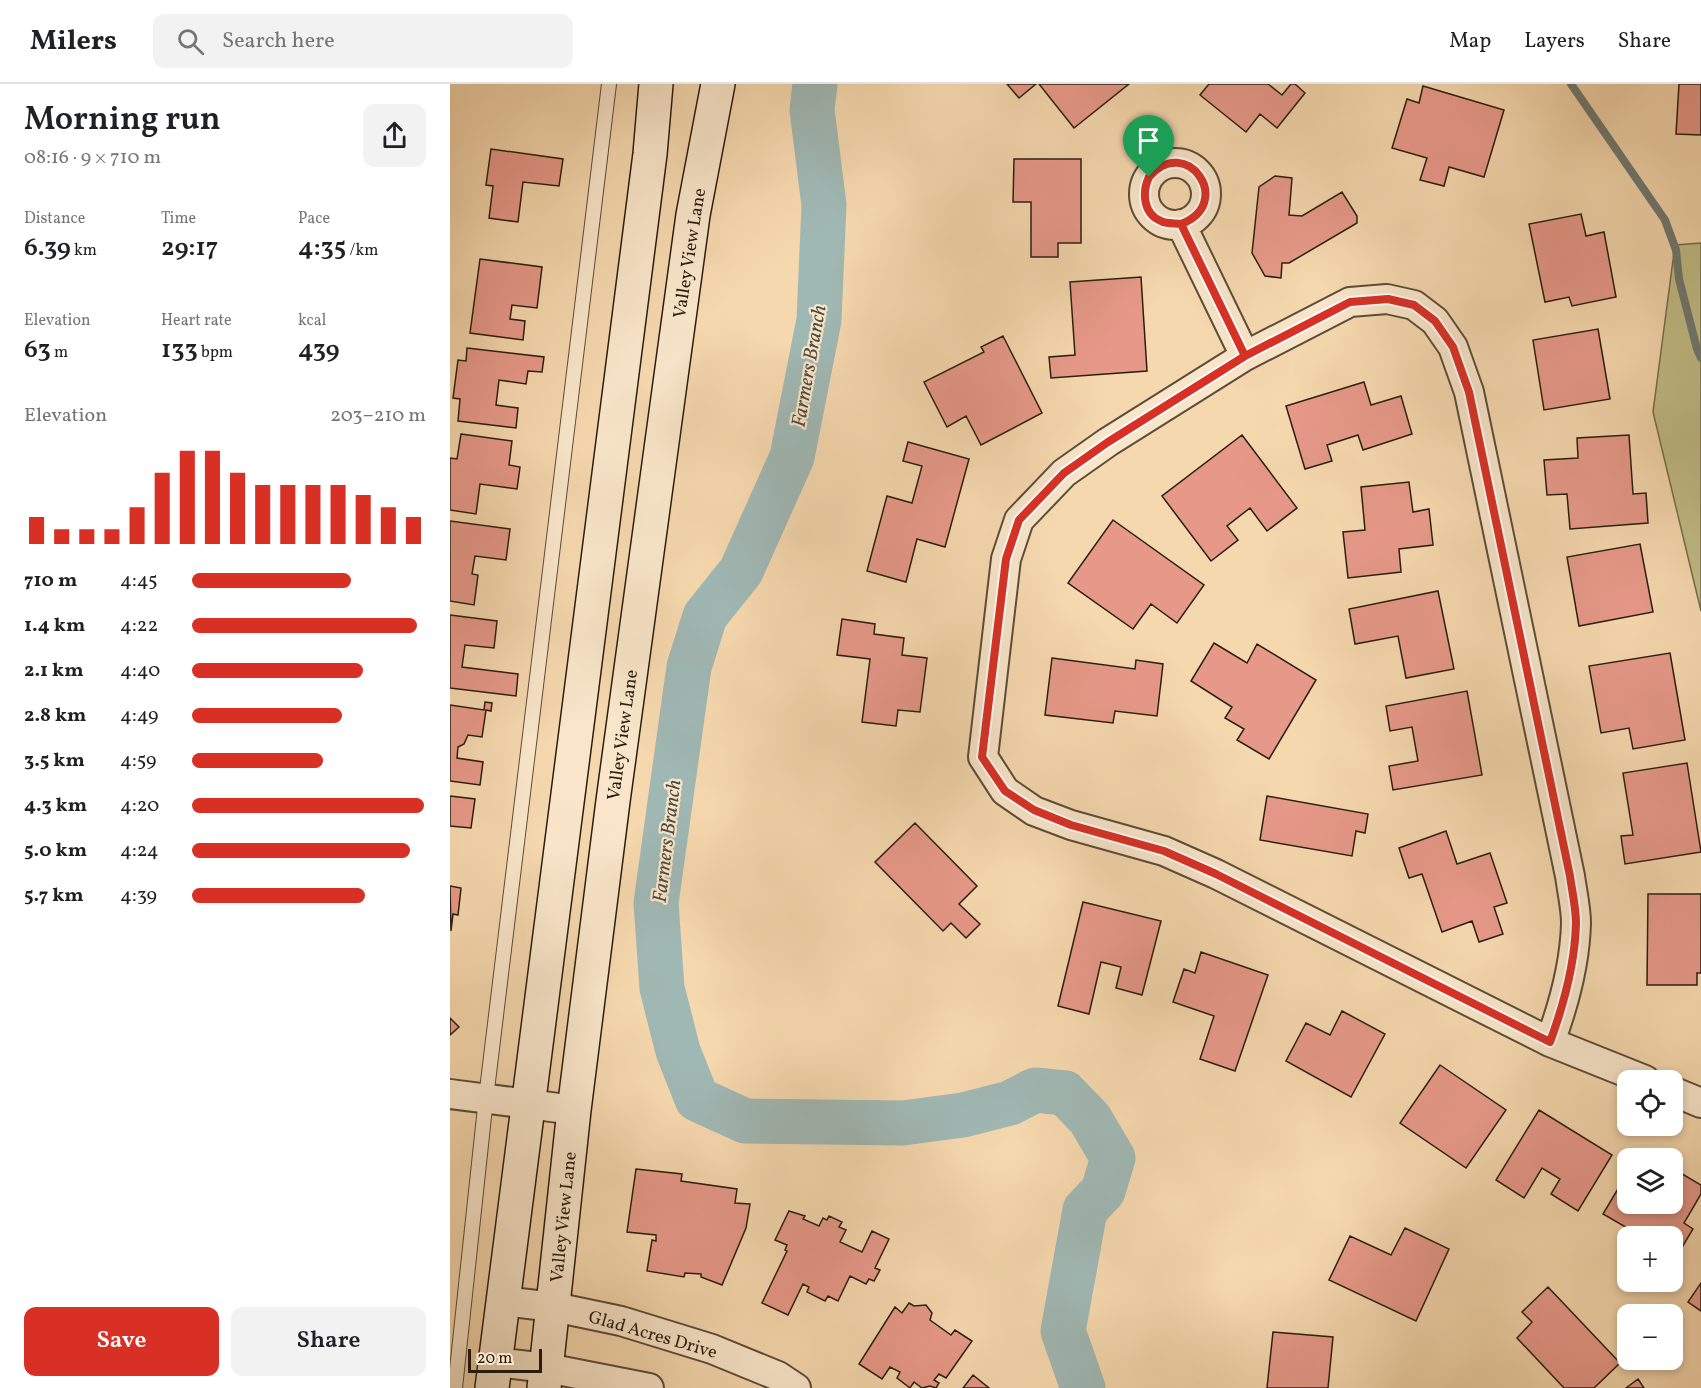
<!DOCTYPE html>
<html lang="en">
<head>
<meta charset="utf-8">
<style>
	body { margin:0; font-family:Vollkorn,serif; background:#f2f2f2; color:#202124; height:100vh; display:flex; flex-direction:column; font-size:22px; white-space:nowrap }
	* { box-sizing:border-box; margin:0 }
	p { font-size:20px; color:#757577 }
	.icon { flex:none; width:33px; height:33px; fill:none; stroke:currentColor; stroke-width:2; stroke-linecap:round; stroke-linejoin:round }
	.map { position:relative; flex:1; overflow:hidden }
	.drawer { display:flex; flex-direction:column; background:#fff; width:450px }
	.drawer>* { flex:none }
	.controls { position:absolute; left:1167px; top:986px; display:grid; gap:12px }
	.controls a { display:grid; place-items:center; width:66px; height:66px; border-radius:12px; background:#fff; box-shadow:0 3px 9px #0003; font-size:30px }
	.scale { position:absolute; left:18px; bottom:15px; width:74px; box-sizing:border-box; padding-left:6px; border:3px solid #291e10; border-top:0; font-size:16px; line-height:21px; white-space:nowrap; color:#291e10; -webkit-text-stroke:4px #f9e6ca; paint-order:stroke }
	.pin { position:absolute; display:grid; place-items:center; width:51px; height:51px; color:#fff; margin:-62px -26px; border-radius:50% 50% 50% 0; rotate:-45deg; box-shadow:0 0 6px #0007 }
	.pin .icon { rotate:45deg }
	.round { display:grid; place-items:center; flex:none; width:63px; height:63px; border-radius:12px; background:#f2f2f2 }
	.headline { display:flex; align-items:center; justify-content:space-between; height:102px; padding:0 24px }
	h1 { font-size:33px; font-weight:600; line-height:45px }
	.stats { display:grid; grid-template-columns:repeat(3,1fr); gap:9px; height:102px; padding:6px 24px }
	.stats div { display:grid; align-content:center }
	.stats b { font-size:26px; font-weight:600 }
	.stats small { font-size:16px; font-weight:400 }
	.stats p { font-size:16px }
	.chart { height:168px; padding:12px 24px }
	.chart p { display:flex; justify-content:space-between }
	.chart svg { width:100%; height:108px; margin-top:6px; stroke:#d93025; stroke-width:6 }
	.action { display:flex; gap:12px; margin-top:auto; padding:12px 24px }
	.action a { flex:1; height:69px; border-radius:12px; background:#d93025; color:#fff; font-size:24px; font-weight:600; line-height:69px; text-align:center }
	.action a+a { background:#f2f2f2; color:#202124 }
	ul { padding:0 24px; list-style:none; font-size:20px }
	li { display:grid; grid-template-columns:96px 72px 1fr; align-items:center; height:45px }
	li i { height:15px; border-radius:8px; background:#d93025 }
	header { display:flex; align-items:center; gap:36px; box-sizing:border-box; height:84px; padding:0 30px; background:#fff; border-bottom:2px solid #e0e0e0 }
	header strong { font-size:28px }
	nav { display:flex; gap:33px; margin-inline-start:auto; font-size:21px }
	.search { width:420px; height:54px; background:#f2f2f2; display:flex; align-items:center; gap:15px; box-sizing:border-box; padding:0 21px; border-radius:12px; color:#757577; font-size:22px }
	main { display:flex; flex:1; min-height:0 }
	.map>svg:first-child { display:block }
	.green { fill:#c1bd86; stroke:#756e4b; stroke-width:1.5 }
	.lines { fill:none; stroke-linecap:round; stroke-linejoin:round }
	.stream { stroke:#707a72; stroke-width:8 }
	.river { stroke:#a0b8b4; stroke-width:45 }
	.building { fill:#e79989; stroke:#291e10; stroke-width:1.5 }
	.lane-casing { stroke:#5c4c38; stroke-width:16 }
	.street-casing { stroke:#5c4c38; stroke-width:32 }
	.secondary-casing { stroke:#291e10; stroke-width:36 }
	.lane { stroke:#f9e6ca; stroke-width:14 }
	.street { stroke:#f9e6ca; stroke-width:28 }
	.secondary { stroke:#f9e6ca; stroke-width:33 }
	.route-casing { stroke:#fff; stroke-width:12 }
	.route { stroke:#d93025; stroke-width:8 }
	.labels { text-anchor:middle; stroke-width:4.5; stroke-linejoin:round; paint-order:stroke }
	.street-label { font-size:18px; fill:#291e10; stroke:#f9e6ca }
	.water-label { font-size:20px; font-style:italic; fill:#4d4c41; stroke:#f9e6ca }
</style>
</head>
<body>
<header>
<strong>Milers</strong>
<div class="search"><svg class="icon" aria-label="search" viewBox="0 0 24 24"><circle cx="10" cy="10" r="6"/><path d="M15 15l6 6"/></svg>Search here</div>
<nav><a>Map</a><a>Layers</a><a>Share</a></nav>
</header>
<main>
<section class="drawer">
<div class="headline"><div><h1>Morning run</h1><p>08:16 · 9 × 710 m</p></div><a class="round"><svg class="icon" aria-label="share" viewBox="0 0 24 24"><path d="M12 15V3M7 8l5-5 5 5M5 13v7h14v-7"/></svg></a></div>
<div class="stats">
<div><p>Distance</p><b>6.39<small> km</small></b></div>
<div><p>Time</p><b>29:17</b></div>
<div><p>Pace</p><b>4:35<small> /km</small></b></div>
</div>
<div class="stats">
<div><p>Elevation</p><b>63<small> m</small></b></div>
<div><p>Heart rate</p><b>133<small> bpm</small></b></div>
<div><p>kcal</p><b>439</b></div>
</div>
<div class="chart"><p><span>Elevation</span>203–210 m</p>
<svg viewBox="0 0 160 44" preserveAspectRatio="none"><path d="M5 44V33M15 44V38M25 44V38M35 44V38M45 44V29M55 44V15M65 44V6M75 44V6M85 44V15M95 44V20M105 44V20M115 44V20M125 44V20M135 44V24M145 44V29M155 44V33"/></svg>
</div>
<ul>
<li><b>710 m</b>4:45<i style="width:68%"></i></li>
<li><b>1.4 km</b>4:22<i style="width:96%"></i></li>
<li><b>2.1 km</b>4:40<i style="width:73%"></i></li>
<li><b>2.8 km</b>4:49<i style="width:64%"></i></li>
<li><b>3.5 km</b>4:59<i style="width:56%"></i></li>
<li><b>4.3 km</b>4:20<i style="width:99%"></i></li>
<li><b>5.0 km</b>4:24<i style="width:93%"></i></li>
<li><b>5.7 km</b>4:39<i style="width:74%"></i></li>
</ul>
<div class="action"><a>Save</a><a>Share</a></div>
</section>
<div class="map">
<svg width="1251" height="1304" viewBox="0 0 1251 1304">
	<rect width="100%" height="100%" fill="#f6d8ae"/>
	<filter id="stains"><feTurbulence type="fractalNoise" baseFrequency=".00333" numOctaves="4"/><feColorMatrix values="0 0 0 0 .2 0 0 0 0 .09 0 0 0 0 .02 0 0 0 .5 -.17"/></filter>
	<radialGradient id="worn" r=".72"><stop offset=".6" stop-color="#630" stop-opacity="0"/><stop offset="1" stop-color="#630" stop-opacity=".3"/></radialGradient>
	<path class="green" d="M1251,159V527L1203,328L1225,161Z"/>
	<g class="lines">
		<path class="stream" d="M1121,0L1215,136L1226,166L1229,195L1247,265L1251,274"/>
		<path class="river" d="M365,0L362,26L374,121L369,236L342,373L291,487L255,532L239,583L206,819L212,904L228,967L247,1015L295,1037L453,1039L513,1031L560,1019L585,1006L615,1009L640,1035L663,1074L653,1107L635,1126L613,1247L633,1304"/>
	</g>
	<path class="building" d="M557,0H586L569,14Z
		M589,0H679L624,44Z
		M759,0H818L832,11L841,0H845L855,9L827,44L810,30L796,48L750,11Z
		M1229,0H1251V51L1226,50Z
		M973,2L1054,26L1034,93L999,83L994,102L970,96L977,74L942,64L957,15L969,19Z
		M41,65L113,75L109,102L73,98L68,138L39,134L43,102L36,101Z
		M564,75H631V159H608V173H581V118H563Z
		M825,92L842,94L839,131L852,132L892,108L907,132V139L839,179H832L831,194L815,192L802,169L809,103Z
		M1131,130L1136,152L1154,148L1166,213L1122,222L1119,213L1095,218L1079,140Z
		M30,175L92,183L87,224L62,221L60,235L75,237L73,256L20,249Z
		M691,193L697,287L601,294L599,273L625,271L620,198Z
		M1148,245L1160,315L1094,326L1083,256Z
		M553,252L592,329L531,361L516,332L497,343L474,298L534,268L531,263Z
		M17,264L94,273L92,288L78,287L76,300L49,296L46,321L68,324L66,344L8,337L10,315L3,314L8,276L16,277Z
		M914,298L921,321L951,312L962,350L913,366L908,351L877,361L882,377L855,385L836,322Z
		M11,350L62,357L59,381L70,383L67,405L30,400L26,430L0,426V374L7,375Z
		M792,351L847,424L817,447L800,424L777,442L788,456L761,477L712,412Z
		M1179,351L1183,410L1196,409L1198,439L1120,445L1117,410L1097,411L1094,376L1128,374L1127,354Z
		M458,358L519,375L495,463L467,455L456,498L417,487L437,412L462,419L472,382L453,377Z
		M959,398L963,428L979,425L983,461L949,465L951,488L898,494L893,448L915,446L911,403Z
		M663,436L754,501L727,539L701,520L683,545L618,499Z
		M0,437L60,445L56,476L25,472L22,490L28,491L24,521L0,517Z
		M1190,460L1203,528L1129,542L1117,473Z
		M988,507L1004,585L956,594L948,552L905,560L899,525Z
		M0,531L47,537L44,564L15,561L12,583L68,590L66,612L0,604Z
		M392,535L425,540L424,550L454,554L452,571L477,574L470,628L448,626L446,642L412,638L420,575L387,571Z
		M764,559L797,579L807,560L866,596L819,675L787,656L794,645L775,634L782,623L741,597Z
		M1220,569L1235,656L1183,665L1179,644L1151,649L1139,582Z
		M602,574L685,585L686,576L713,580L707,632L665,627L663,639L595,631Z
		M1017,607L1032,691L943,706L939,682L968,677L962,643L940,647L936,622Z
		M35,618L42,619L41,627L36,626L32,653L18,651L14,660L8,663L7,674L33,678L30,701L0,697V621L34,626Z
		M1237,679L1251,768L1175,780L1171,752L1183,751L1173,689Z
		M0,712L25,715L21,744L0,742Z
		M817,712L918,730L915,749L906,747L902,772L810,756Z
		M465,739L527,802L509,820L530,840L516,854L501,839L493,847L425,778Z
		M996,747L1007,780L1040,769L1057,819L1044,823L1053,850L1029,858L1022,837L992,848L972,790L959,794L949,764Z
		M0,802L11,804L8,831L3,830L1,847Z
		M1198,810H1251V889H1247V901H1197Z
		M633,818L711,837L692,911L666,904L671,883L651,878L639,930L608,922Z
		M751,868L818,891L785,987L750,975L764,932L723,918L734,885L745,889Z
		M892,927L935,950L901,1013L836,977L856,939L880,951Z
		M0,934L9,943L0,951Z
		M990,981L1056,1026L1016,1084L950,1039Z
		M1089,1026L1162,1071L1128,1127L1101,1110L1110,1095L1092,1084L1074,1114L1046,1096Z
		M186,1085L232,1090L231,1097L287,1105L285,1119L300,1120L296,1144L272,1201L251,1193V1190L235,1189L234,1193L197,1187L202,1156L206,1157V1151L177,1148Z
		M1178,1088V1119H1222V1098L1229,1088L1251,1101V1110L1234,1139L1243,1145L1222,1180V1152H1191L1153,1130Z
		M339,1127L355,1132L353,1135L369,1142L373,1134L377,1136L379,1132L392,1138L389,1143L396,1146L390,1158L412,1168L422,1147L439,1155L425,1184L430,1186L424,1197L419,1195L416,1200L400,1192L388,1217L378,1212L375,1217L357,1208L359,1203L353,1200L338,1231L312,1219L337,1167L335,1166L337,1161L325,1156Z
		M955,1144L999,1165L966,1237L879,1196L900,1152L941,1171Z
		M1251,1199V1227L1238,1218Z
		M1098,1203L1170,1279L1144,1304H1114L1067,1254L1082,1238L1072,1228Z
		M459,1219L464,1222L476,1221L482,1229L480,1236L501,1251L505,1246L522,1257L496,1294L489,1290L484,1296L489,1299L486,1304L480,1302L472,1304L464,1298L460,1304L447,1294L450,1288L440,1283L432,1295L409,1280L445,1223L452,1229Z
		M823,1248L883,1253L878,1304H817Z
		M523,1291L539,1304H513Z
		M1188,1295L1194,1304H1176Z"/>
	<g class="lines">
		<defs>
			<path id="lane" d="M5,1304L36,1014L159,0"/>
			<path id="street" d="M694 110a31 31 0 1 1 62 0a31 31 0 1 1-62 0Z
				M731,140L795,272
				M1100,958C1114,920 1125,881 1126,839C1126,824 1122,807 1120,792L1019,308L1003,263L985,237L964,221L937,215L900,218L795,272L658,358L614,389L569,436L556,475L533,673L555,707L584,727L621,741L714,767L766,790L1100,958L1195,996
				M1222,1007L1251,1019
				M0,1010L124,1026
				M53,1217L104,1223L171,1237L262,1265L328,1292L346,1304
				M45,1278L97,1284L199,1304"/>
			<path id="secondary" d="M42,1304L200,70L206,0
				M94,1304L124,1026L163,717L243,131L268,0"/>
		</defs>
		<use href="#lane" class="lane-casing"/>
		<use href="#street" class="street-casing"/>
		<use href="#secondary" class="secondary-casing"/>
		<use href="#lane" class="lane"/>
		<use href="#street" class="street"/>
		<use href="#secondary" class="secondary"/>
	</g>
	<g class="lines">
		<defs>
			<path id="route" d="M699,93C692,108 693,130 711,137C716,140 725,139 731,140L795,272L658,358L614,389L569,436L556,475L532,673L555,707L584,726L621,741L714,767L766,790L1100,958C1114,920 1125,881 1126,839C1126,824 1122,807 1120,792L1019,308L1003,263L985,237L964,221L938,215L900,218L795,272L731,140C786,119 736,49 699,93"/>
		</defs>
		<use href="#route" class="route-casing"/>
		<use href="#route" class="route"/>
	</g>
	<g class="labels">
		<g class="street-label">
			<text transform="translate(239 169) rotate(-81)" y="6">Valley View Lane</text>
			<text transform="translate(172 651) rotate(-82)" y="6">Valley View Lane</text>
			<text transform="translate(113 1133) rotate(-84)" y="6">Valley View Lane</text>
			<text transform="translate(203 1250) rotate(16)" y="6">Glad Acres Drive</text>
		</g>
		<g class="water-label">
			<text transform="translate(358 282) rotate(-80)" y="7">Farmers Branch</text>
			<text transform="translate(216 757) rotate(-83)" y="7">Farmers Branch</text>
		</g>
	</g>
	<rect width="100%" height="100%" filter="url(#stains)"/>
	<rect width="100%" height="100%" fill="url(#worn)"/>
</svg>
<div class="controls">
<a><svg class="icon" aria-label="locate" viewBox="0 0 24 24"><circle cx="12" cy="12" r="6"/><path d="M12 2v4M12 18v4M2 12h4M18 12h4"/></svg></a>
<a><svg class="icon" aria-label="layers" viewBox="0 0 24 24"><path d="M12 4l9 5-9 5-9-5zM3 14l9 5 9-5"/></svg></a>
<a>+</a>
<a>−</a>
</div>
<div class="scale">20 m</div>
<div class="pin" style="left:699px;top:93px;background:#1e9e55"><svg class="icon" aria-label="arrive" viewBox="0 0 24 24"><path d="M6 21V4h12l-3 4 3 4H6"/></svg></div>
</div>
</main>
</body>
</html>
